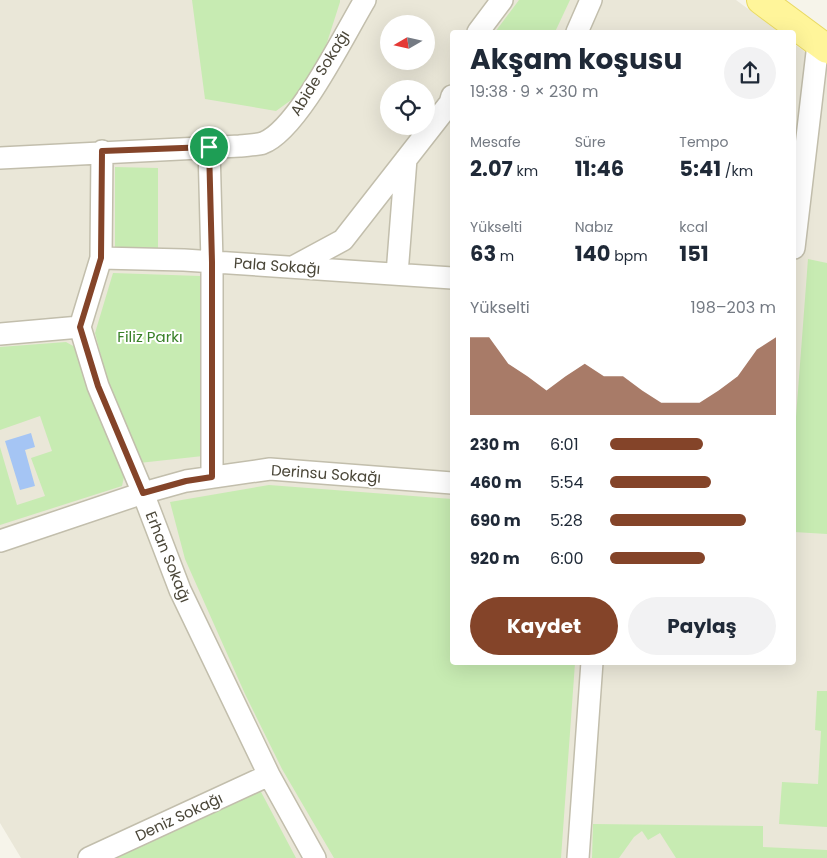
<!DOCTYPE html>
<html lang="tr">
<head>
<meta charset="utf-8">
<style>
	body { margin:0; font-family:Poppins,sans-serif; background:#f2f2f3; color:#1f2937; height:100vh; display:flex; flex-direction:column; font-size:19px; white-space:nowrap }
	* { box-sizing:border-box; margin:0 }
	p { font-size:16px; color:#747a83 }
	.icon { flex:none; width:28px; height:28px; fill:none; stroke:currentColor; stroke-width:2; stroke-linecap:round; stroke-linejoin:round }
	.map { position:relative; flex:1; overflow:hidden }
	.details { position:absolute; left:450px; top:30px; width:346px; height:635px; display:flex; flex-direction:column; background:#fff; border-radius:5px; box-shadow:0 5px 20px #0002 }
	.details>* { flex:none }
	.needle { width:32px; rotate:261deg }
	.buttons { position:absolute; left:380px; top:15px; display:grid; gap:10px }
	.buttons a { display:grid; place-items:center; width:55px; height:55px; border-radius:50%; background:#fff; box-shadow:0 5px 20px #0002; font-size:25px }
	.pin { position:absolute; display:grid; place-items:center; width:42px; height:42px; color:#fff; margin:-21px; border:2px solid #fff; border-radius:50%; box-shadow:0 1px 5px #0007 }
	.round { display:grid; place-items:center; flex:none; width:52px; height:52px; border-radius:26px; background:#f2f2f3 }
	.overview { display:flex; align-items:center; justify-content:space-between; height:85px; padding:0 20px }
	h1 { font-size:28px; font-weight:700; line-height:38px }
	.metrics { display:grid; grid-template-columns:repeat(3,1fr); gap:8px; height:85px; padding:5px 20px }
	.metrics div { display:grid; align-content:center }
	.metrics b { font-size:21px; font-weight:700 }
	.metrics small { font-size:14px; font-weight:400 }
	.metrics p { font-size:14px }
	.chart { height:140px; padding:10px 20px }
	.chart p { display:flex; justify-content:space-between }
	.chart svg { width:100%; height:90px; margin-top:5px; fill:#844429; opacity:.7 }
	.primary-button { display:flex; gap:10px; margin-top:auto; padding:10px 20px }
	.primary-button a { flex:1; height:58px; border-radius:30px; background:#844429; color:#fff; font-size:20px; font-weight:700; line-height:58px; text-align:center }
	.primary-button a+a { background:#f2f2f3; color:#1f2937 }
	ul { padding:0 20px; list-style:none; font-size:16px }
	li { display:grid; grid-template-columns:80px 60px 1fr; align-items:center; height:38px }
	li i { height:12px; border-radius:6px; background:#844429 }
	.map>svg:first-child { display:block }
	.residential { fill:#eae7d8; fill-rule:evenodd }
	.green { fill:#c7ebb2 }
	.water { fill:#a5c5f4 }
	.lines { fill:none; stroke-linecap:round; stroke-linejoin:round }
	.minor-casing { stroke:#c2beac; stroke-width:24 }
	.primary-casing { stroke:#e9da64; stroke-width:30 }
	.minor { stroke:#fff; stroke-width:21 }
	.primary { stroke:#fff59a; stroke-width:28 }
	.route-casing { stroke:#fff; stroke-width:10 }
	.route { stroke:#844429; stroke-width:6 }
	.labels { text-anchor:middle; stroke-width:4; stroke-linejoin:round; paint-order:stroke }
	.street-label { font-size:15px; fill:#4a4638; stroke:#fff }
	.park-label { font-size:15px; fill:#388027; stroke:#fff }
</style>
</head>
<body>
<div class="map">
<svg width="827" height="858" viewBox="0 0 827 858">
	<rect width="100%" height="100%" fill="#f6f4ea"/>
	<path class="residential" d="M0,0H736L779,32H452V662H794V44L827,67V858H21L0,823ZM389,24H426V61H389ZM389,89H426V126H389Z"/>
	<path class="green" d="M192,0H340V2L323,55L294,98L276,111L205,99Z
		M519,0H570L555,32H495Z
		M115,167L158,168V248L115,247Z
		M808,259L827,263V534L794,532V443Z
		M113,273L200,276L203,456L139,463L110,391L95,333Z
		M66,342L75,347L124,477L122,486L0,525V447L17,505L45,496L31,458L52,451L40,416L0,430V347Z
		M269,485L452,499V662L575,663L561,858H334L282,769L245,694L185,559L170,502Z
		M817,691H827V827L779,824L782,782L818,784L821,731L815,730Z
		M260,790L296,858H117L141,844Z
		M593,824L763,826V847L827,850V858H676L660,833L648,840L642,831L634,837L619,858H592Z"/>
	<path class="water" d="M31,433L35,447L25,450L35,486L20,490L5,441Z"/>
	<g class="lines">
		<defs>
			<path id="minor" d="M478,32L502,0
				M577,32L591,0
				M209,147L212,262V477
				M102,151L101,258L80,327L98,386L143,493L180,590L269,775L315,858
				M0,158L240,146C247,145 257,145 263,143C298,130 345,33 365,0
				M794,248L818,44
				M101,258L184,260L452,278
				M293,267L343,240L450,103L452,96
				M397,274L406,159
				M0,334L80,327
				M0,541L143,493L186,481L270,469L452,483
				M89,858L269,775
				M578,858L592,662"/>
			<path id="primary" d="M761,0L827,49"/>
		</defs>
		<use href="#minor" class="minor-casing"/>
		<use href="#primary" class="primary-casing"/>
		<use href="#minor" class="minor"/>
		<use href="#primary" class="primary"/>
	</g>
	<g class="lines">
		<defs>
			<path id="route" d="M209,147L212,262V477L186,481L143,493L98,386L80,327L101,258L102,151Z"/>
		</defs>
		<use href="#route" class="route-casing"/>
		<use href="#route" class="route"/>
	</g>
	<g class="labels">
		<g class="street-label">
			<text transform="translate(320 73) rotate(-58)" y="5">Abide Sokağı</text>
			<text transform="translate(277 266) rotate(4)" y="5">Pala Sokağı</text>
			<text transform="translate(326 474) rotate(4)" y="5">Derinsu Sokağı</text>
			<text transform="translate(168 557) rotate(68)" y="5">Erhan Sokağı</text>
			<text transform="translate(179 817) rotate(-25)" y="5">Deniz Sokağı</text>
		</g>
		<g class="park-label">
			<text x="150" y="342">Filiz Parkı</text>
		</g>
	</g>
</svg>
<div class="buttons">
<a><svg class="needle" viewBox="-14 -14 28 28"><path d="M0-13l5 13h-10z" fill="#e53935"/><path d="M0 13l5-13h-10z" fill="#747a83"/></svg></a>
<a><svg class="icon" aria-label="locate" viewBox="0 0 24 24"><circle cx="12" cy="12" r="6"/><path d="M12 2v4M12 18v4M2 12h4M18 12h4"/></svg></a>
</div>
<div class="pin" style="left:209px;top:147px;background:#1e9e55"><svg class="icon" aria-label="arrive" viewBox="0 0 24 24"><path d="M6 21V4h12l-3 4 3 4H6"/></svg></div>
<section class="details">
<div class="overview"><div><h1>Akşam koşusu</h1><p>19:38 · 9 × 230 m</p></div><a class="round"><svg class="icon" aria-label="share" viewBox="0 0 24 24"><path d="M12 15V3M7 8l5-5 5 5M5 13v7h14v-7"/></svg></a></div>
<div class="metrics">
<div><p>Mesafe</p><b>2.07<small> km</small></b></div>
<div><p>Süre</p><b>11:46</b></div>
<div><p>Tempo</p><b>5:41<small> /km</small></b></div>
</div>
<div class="metrics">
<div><p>Yükselti</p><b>63<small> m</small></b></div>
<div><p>Nabız</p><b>140<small> bpm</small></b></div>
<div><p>kcal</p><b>151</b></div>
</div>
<div class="chart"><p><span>Yükselti</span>198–203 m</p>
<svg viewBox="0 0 160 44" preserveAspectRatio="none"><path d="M0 44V6L10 6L20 19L30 25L40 32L50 25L60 19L70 25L80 25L90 32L100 38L110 38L120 38L130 32L140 25L150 12L160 6V44z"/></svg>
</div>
<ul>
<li><b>230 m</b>6:01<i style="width:56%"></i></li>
<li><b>460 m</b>5:54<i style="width:61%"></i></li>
<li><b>690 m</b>5:28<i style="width:82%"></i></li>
<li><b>920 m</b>6:00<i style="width:57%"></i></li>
</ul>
<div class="primary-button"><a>Kaydet</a><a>Paylaş</a></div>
</section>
</div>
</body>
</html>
